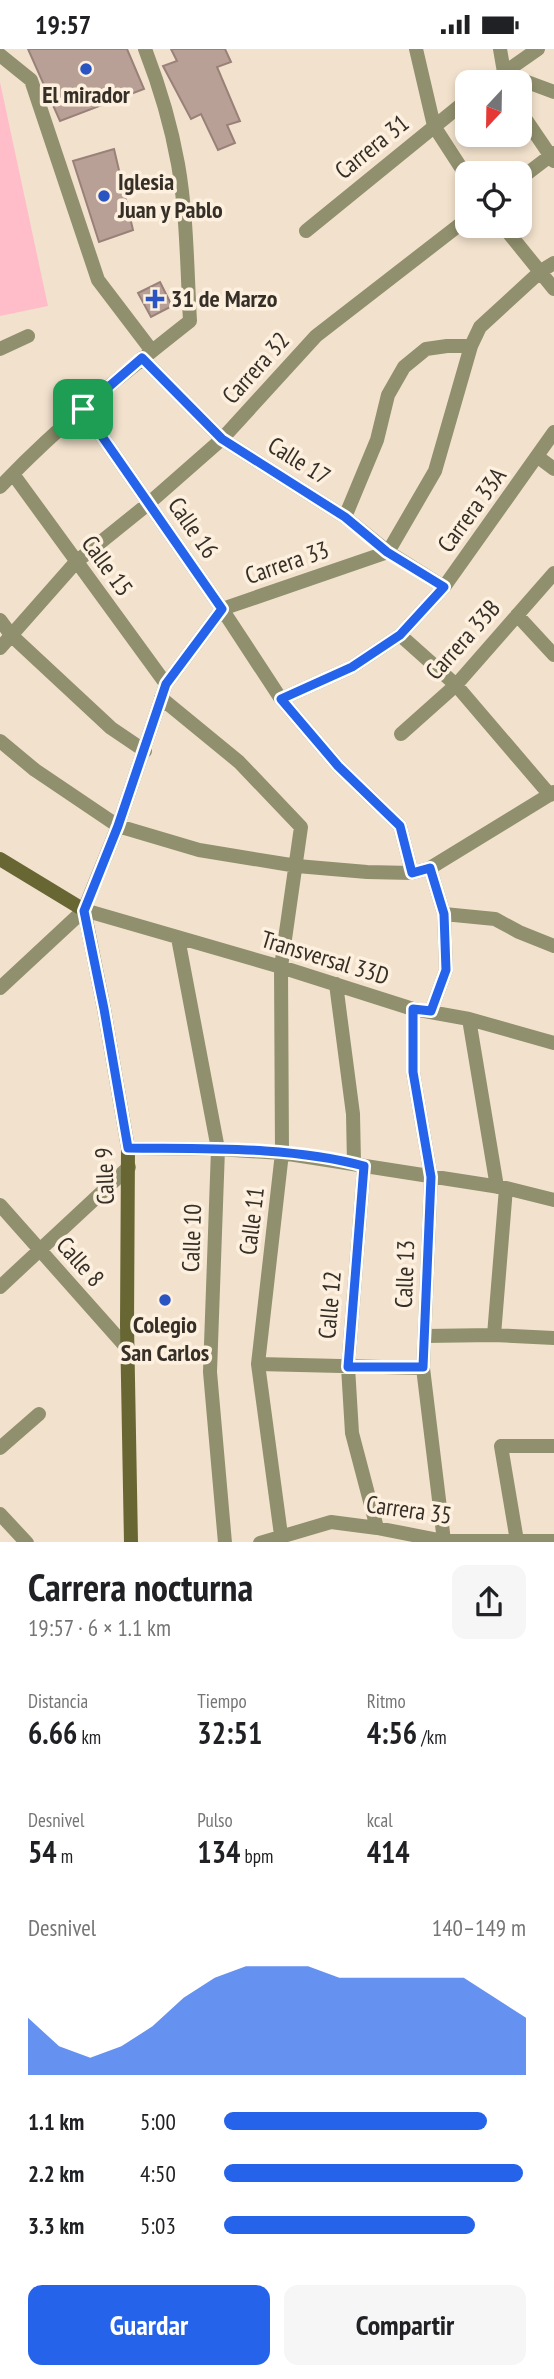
<!DOCTYPE html>
<html lang="es">
<head>
<meta charset="utf-8">
<style>
	body { margin:0; font-family:"PT Sans Narrow",sans-serif; background:#f6f6f6; color:#202124; height:100vh; display:flex; flex-direction:column; font-size:26px; white-space:nowrap }
	* { box-sizing:border-box; margin:0 }
	p { font-size:23px; color:#757577 }
	.icon { flex:none; width:38px; height:38px; fill:none; stroke:currentColor; stroke-width:2; stroke-linecap:round; stroke-linejoin:round }
	.map { position:relative; height:1493px; overflow:hidden }
	.sheet { display:flex; flex-direction:column; background:#fff; flex:1 }
	.sheet>* { flex:none }
	.needle { width:46px; rotate:202deg }
	.tools { position:absolute; left:455px; top:21px; display:grid; gap:14px }
	.tools a { display:grid; place-items:center; width:77px; height:77px; border-radius:14px; background:#fff; box-shadow:0 4px 10px #0003; font-size:35px }
	.pin { position:absolute; display:grid; place-items:center; width:60px; height:60px; color:#fff; margin:-30px; border-radius:14px; box-shadow:0 4px 10px #0006 }
	.round { display:grid; place-items:center; flex:none; width:74px; height:74px; border-radius:14px; background:#f6f6f6 }
	.headline { display:flex; align-items:center; justify-content:space-between; height:119px; padding:0 28px }
	h1 { font-size:38px; font-weight:700; line-height:52px }
	.stats { display:grid; grid-template-columns:repeat(3,1fr); gap:10px; height:119px; padding:7px 28px }
	.stats div { display:grid; align-content:center }
	.stats b { font-size:30px; font-weight:700 }
	.stats small { font-size:19px; font-weight:400 }
	.stats p { font-size:19px }
	.chart { height:196px; padding:14px 28px }
	.chart p { display:flex; justify-content:space-between }
	.chart svg { width:100%; height:126px; margin-top:7px; fill:#2563eb; opacity:.7 }
	.action { display:flex; gap:14px; margin-top:auto; padding:14px 28px }
	.action a { flex:1; height:80px; border-radius:14px; background:#2563eb; color:#fff; font-size:28px; font-weight:700; line-height:80px; text-align:center }
	.action a+a { background:#f6f6f6; color:#202124 }
	ul { padding:0 28px; list-style:none; font-size:23px }
	li { display:grid; grid-template-columns:112px 84px 1fr; align-items:center; height:52px }
	li i { height:18px; border-radius:9px; background:#2563eb }
	.status { display:flex; justify-content:space-between; align-items:center; height:49px; padding:0 35px; background:#fff; direction:ltr }
	.status svg { height:19px; fill:currentColor }
	.map>svg:first-child { display:block }
	.green { fill:#ffbdca }
	.building { fill:#b9a097; stroke:#998179; stroke-width:2 }
	.lines { fill:none; stroke-linecap:round; stroke-linejoin:round }
	.street { stroke:#90906e; stroke-width:14 }
	.secondary { stroke:#686734; stroke-width:14 }
	.route-casing { stroke:#fff; stroke-width:14 }
	.route { stroke:#2563eb; stroke-width:9 }
	.poi-dot { fill:#2954c2; stroke:#fdf0df; stroke-width:2.5 }
	.labels { text-anchor:middle; stroke-width:7; stroke-linejoin:round; paint-order:stroke }
	.poi-label { font-size:24px; font-weight:bold; fill:#352f27; stroke:#fdf0df }
	.street-label { font-size:24px; fill:#352f27; stroke:#fdf0df }
</style>
</head>
<body>
<div class="status"><b>19:57</b><svg viewBox="0 0 49 12"><path d="M0 12V9h3v3zM5 12V6h3v6zM10 12V3h3v9zM15 12V0h3v12zM26 1h20v11H26zM47 4h2v5h-2z"/></svg></div>
<div class="map">
<svg width="554" height="1494" viewBox="0 0 554 1494">
	<rect width="100%" height="100%" fill="#f2e2cd"/>
	<path class="green" d="M0,33L48,257L0,267Z"/>
	<path class="building" d="M28,0H127L144,40L60,72Z
		M171,0H225L231,13L217,18L240,72L227,76L235,94L218,101L201,65L191,70L163,17L177,12Z
		M114,100L133,181L99,193L73,112Z
		M160,233L172,257L151,268L138,244Z"/>
	<g class="lines">
		<path class="street" d="M416,0L434,77L467,128
			M500,0L505,29
			M0,6L31,31L98,231L152,302
			M503,24L554,43
			M491,33L538,0
			M520,62L554,112
			M520,130L554,104
			M503,177L554,240
			M306,182L467,51
			M0,300L28,287
			M142,309L222,390L345,468L388,503L444,538
			M83,360L222,560L281,650L338,717L400,777L412,824
			M538,408L554,420
			M13,425L166,635
			M0,438C58,377 124,324 190,272C187,220 187,166 178,115C171,76 159,36 145,0
			M345,468L377,391L388,346L404,318L426,300L447,297H471
			M517,566L554,606
			M0,571L11,586L111,679L145,702
			M400,586L456,636L550,746
			M0,599L76,513L148,455L222,390L316,287L467,170
			M161,649L239,713L301,778L281,918L282,1104L258,1315L281,1486
			M281,650L352,618L400,586L444,538L554,383
			M401,685L456,636L554,524
			M0,692L35,721L118,777L199,801L297,817L367,823L412,824L430,819L554,743
			M430,819L444,865L446,921L431,962
			M84,861L281,918L413,960L469,970L554,994
			M444,865L495,870L519,883L554,897
			M178,889L218,1100L210,1323L225,1494
			M336,935L353,1065L354,1114
			M0,939L84,861L118,777L166,635L222,560L388,503L435,422L471,297L480,278L541,222L554,214
			M413,960V1023L431,1128L423,1319L444,1492
			M469,970L497,1138
			M128,1099L218,1100L282,1104L506,1139L554,1151
			M364,1117L348,1318L352,1384L377,1479
			M0,1156L127,1299
			M0,1238L129,1118
			M494,1286L506,1139
			M425,1287L494,1286L554,1289
			M258,1315L423,1319
			M0,1399L39,1365
			M0,1465L27,1494
			M517,1492L501,1397H554
			M260,1494L331,1473L377,1479L444,1492H554"/>
		<path class="secondary" d="M0,810L84,861L104,960L128,1099L127,1276L131,1494"/>
	</g>
	<g class="lines">
		<defs>
			<path id="route" d="M142,309L222,390L345,468L387,503L444,538L400,586L352,618L281,650L338,717L400,777L412,824L430,819L444,865L446,921L431,962L413,960V1023L431,1128L423,1318H348L364,1117C291,1097 204,1100 128,1099L104,960L84,862L118,777L166,635L222,560L83,360Z"/>
		</defs>
		<use href="#route" class="route-casing"/>
		<use href="#route" class="route"/>
	</g>
	<g class="poi-dot">
		<circle cx="86" cy="20" r="7"/>
		<circle cx="104" cy="147" r="7"/>
		<path d="M151.5 239.5h7v7h7v7h-7v7h-7v-7h-7v-7h7z"/>
		<circle cx="165" cy="1251" r="7"/>
	</g>
	<g class="labels">
		<g class="poi-label">
			<text x="86" y="54">El mirador</text>
			<text x="118" y="141" text-anchor="start">Iglesia<tspan x="118" dy="28">Juan y Pablo</tspan></text>
			<text x="171" y="258" text-anchor="start">31 de Marzo</text>
			<text x="165" y="1284">Colegio<tspan x="165" dy="28">San Carlos</tspan></text>
		</g>
		<g class="street-label">
			<text transform="translate(372 98) rotate(-39)" y="8">Carrera 31</text>
			<text transform="translate(256 319) rotate(-48)" y="8">Carrera 32</text>
			<text transform="translate(299 412) rotate(32)" y="8">Calle 17</text>
			<text transform="translate(472 461) rotate(-54)" y="8">Carrera 33A</text>
			<text transform="translate(193 479) rotate(55)" y="8">Calle 16</text>
			<text transform="translate(287 514) rotate(-19)" y="8">Carrera 33</text>
			<text transform="translate(107 517) rotate(54)" y="8">Calle 15</text>
			<text transform="translate(463 591) rotate(-48)" y="8">Carrera 33B</text>
			<text transform="translate(325 909) rotate(17)" y="8">Transversal 33D</text>
			<text transform="translate(105 1127) rotate(-92)" y="8">Calle 9</text>
			<text transform="translate(252 1172) rotate(-83)" y="8">Calle 11</text>
			<text transform="translate(192 1189) rotate(-88)" y="8">Calle 10</text>
			<text transform="translate(80 1213) rotate(48)" y="8">Calle 8</text>
			<text transform="translate(405 1225) rotate(-88)" y="8">Calle 13</text>
			<text transform="translate(330 1256) rotate(-85)" y="8">Calle 12</text>
			<text transform="translate(409 1461) rotate(8)" y="8">Carrera 35</text>
		</g>
	</g>
</svg>
<div class="tools">
<a><svg class="needle" viewBox="-14 -14 28 28"><path d="M0-13l5 13h-10z" fill="#e53935"/><path d="M0 13l5-13h-10z" fill="#757577"/></svg></a>
<a><svg class="icon" aria-label="locate" viewBox="0 0 24 24"><circle cx="12" cy="12" r="6"/><path d="M12 2v4M12 18v4M2 12h4M18 12h4"/></svg></a>
</div>
<div class="pin" style="left:83px;top:360px;background:#1e9e55"><svg class="icon" aria-label="arrive" viewBox="0 0 24 24"><path d="M6 21V4h12l-3 4 3 4H6"/></svg></div>
</div>
<section class="sheet">
<div class="headline"><div><h1>Carrera nocturna</h1><p>19:57 · 6 × 1.1 km</p></div><a class="round"><svg class="icon" aria-label="share" viewBox="0 0 24 24"><path d="M12 15V3M7 8l5-5 5 5M5 13v7h14v-7"/></svg></a></div>
<div class="stats">
<div><p>Distancia</p><b>6.66<small> km</small></b></div>
<div><p>Tiempo</p><b>32:51</b></div>
<div><p>Ritmo</p><b>4:56<small> /km</small></b></div>
</div>
<div class="stats">
<div><p>Desnivel</p><b>54<small> m</small></b></div>
<div><p>Pulso</p><b>134<small> bpm</small></b></div>
<div><p>kcal</p><b>414</b></div>
</div>
<div class="chart"><p><span>Desnivel</span>140–149 m</p>
<svg viewBox="0 0 160 44" preserveAspectRatio="none"><path d="M0 44V24L10 34L20 38L30 34L40 27L50 17L60 10L70 6L80 6L90 6L100 10L110 10L120 10L130 10L140 10L150 17L160 24V44z"/></svg>
</div>
<ul>
<li><b>1.1 km</b>5:00<i style="width:87%"></i></li>
<li><b>2.2 km</b>4:50<i style="width:99%"></i></li>
<li><b>3.3 km</b>5:03<i style="width:83%"></i></li>
</ul>
<div class="action"><a>Guardar</a><a>Compartir</a></div>
</section>
</body>
</html>
